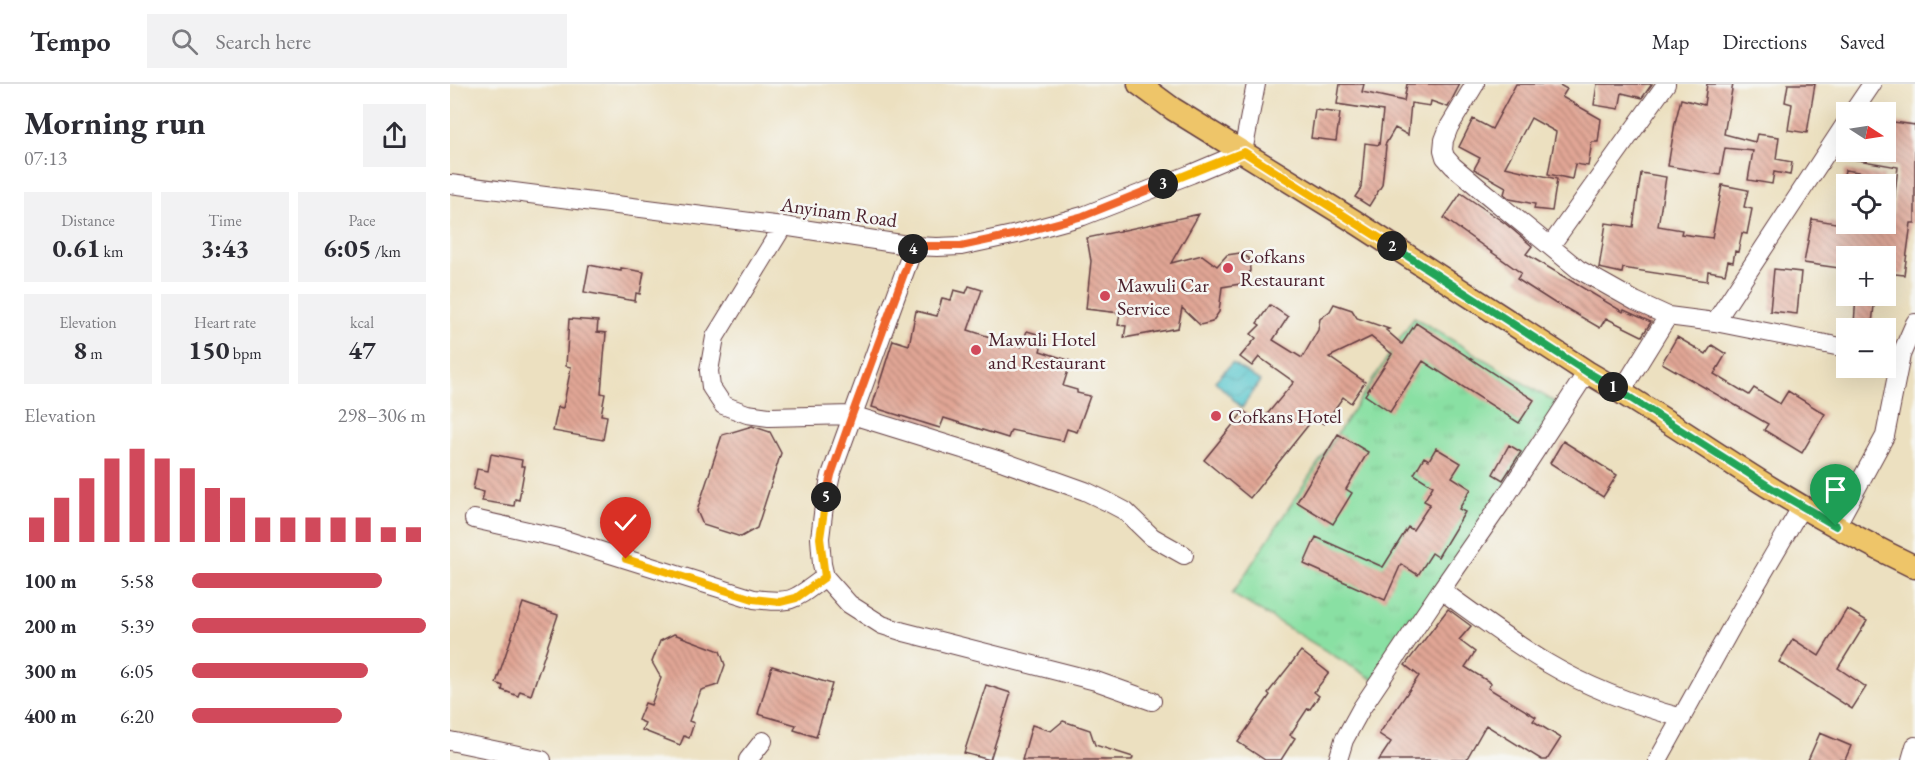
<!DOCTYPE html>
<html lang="en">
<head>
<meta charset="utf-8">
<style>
	body { margin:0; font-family:"EB Garamond",serif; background:#f2f2f3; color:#2b2b33; height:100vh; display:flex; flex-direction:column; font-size:22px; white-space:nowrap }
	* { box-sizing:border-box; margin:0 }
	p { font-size:20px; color:#7c7c81 }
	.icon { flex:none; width:33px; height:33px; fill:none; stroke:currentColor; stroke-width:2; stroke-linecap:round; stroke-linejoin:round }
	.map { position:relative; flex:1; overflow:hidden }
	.drawer { display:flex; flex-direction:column; background:#fff; width:450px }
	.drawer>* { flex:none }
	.needle { width:39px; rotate:102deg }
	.fabs { position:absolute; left:1386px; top:18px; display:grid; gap:12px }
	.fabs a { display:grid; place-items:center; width:60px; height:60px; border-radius:0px; background:#fff; box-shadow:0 6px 24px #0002; font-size:30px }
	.pin { position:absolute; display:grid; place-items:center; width:51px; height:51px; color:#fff; margin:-62px -26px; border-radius:50% 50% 50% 0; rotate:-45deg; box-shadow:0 0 6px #0007 }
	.pin .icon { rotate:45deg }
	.km { position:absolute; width:30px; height:30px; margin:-15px; border-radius:50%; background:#222; color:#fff; font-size:16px; line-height:30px; text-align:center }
	.round { display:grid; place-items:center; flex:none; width:63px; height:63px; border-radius:0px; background:#f2f2f3 }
	.headline { display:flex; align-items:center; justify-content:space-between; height:102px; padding:0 24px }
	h1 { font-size:33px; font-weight:700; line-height:45px }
	.stats { display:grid; grid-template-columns:repeat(3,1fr); gap:9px; height:102px; padding:6px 24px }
	.stats div { display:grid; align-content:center; border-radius:0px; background:#f2f2f3; text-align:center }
	.stats b { font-size:26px; font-weight:700 }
	.stats small { font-size:16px; font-weight:400 }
	.stats p { font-size:16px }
	.chart { height:168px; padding:12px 24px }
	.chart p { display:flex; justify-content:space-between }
	.chart svg { width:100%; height:108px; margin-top:6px; stroke:#d1495b; stroke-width:6 }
	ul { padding:0 24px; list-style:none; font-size:20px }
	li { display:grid; grid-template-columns:96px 72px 1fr; align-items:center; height:45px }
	li i { height:15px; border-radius:8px; background:#d1495b }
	header { display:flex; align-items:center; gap:36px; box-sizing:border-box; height:84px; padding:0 30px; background:#fff; border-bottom:2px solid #e1e1e2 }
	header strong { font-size:28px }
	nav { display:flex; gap:33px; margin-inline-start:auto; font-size:21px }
	.search { width:420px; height:54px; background:#f2f2f3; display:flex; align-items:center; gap:15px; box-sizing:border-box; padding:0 21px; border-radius:0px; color:#7c7c81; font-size:22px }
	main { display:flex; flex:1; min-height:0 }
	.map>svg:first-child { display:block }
	.park { fill:url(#park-tufts); stroke:#6a8067; stroke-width:1.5 }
	.water { fill:url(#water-waves); stroke:#52737c; stroke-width:1.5 }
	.building { fill:url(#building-back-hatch) }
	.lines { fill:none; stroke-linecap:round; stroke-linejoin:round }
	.minor-casing { stroke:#623c41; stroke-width:20 }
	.major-casing { stroke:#623c41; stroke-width:25 }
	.minor { stroke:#fff; stroke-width:18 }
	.major { stroke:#eec569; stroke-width:22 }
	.split-1-casing { stroke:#fff; stroke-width:12 }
	.split-2-casing { stroke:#fff; stroke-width:12 }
	.split-3-casing { stroke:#fff; stroke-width:12 }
	.split-4-casing { stroke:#fff; stroke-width:12 }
	.split-5-casing { stroke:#fff; stroke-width:12 }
	.split-6-casing { stroke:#fff; stroke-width:12 }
	.split-1 { stroke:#22a559; stroke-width:8 }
	.split-2 { stroke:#22a559; stroke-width:8 }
	.split-3 { stroke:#f5b400; stroke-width:8 }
	.split-4 { stroke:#f0652b; stroke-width:8 }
	.split-5 { stroke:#f0652b; stroke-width:8 }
	.split-6 { stroke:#f5b400; stroke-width:8 }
	.poi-dot { fill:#d1495b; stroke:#f6f6f2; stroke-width:2 }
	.labels { text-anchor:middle; stroke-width:5; stroke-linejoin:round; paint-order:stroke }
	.street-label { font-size:20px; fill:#4a1f2b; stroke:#f6f6f2 }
	.poi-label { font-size:20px; fill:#4a1f2b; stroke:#f6f6f2; text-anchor:start }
</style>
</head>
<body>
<header>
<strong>Tempo</strong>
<div class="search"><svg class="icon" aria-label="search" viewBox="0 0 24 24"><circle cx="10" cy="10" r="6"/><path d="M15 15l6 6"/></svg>Search here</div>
<nav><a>Map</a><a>Directions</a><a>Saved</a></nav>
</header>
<main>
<section class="drawer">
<div class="headline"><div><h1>Morning run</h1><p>07:13</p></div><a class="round"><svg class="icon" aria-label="share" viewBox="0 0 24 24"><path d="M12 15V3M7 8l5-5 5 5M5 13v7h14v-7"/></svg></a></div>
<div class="stats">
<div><p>Distance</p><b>0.61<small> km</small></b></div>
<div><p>Time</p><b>3:43</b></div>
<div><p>Pace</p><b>6:05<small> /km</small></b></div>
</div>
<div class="stats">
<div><p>Elevation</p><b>8<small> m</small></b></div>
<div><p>Heart rate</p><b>150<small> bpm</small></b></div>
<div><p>kcal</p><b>47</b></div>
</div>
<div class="chart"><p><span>Elevation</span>298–306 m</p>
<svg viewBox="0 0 160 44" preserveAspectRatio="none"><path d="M5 44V34M15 44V26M25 44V18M35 44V10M45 44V6M55 44V10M65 44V14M75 44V22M85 44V26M95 44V34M105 44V34M115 44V34M125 44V34M135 44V34M145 44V38M155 44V38"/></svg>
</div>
<ul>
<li><b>100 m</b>5:58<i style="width:81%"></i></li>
<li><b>200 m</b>5:39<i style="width:100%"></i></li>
<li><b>300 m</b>6:05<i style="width:75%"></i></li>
<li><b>400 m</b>6:20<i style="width:64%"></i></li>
</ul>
</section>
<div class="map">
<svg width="1465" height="676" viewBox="0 0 1465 676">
	<defs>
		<pattern id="park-tufts" width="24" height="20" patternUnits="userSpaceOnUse" patternTransform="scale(1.5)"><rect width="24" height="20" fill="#89e0a3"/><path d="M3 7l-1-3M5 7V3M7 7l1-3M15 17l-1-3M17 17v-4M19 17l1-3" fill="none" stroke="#78c08c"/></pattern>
		<pattern id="water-waves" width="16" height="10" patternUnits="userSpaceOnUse" patternTransform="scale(1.5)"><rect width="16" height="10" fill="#5ac7ce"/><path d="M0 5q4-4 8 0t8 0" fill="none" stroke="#50aab1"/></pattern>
		<pattern id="building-back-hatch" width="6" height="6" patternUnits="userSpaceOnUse" patternTransform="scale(1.5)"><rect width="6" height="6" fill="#e1a695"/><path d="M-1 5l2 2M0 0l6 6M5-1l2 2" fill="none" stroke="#b8877a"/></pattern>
	</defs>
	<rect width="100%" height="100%" fill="#f6f6f2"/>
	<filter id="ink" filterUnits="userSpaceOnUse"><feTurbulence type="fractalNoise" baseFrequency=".0167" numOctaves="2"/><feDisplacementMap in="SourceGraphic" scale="12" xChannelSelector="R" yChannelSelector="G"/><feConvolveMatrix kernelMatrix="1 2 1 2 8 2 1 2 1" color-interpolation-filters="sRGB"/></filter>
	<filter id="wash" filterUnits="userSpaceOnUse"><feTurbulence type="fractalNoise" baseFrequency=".008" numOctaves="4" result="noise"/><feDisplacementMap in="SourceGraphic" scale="24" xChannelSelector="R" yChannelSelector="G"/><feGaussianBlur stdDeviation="1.35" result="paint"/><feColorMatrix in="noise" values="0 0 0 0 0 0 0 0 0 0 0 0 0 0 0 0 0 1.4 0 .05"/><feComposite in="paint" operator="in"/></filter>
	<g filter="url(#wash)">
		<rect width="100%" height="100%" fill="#ece0c0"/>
		<path class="park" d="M964,233L1108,320L929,599L782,510Z"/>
		<path class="water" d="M782,279L810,297L792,324L765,297Z"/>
		<g id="blocks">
			<path class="building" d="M890,0H914L912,8L954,17L957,0H1010L998,23L981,17L980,22L961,19L958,51L945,44L935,61L936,62L932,101L919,122L905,113L911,104L915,59L929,61L933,27L887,20Z
				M1066,0H1108L1117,5L1112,13L1151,35L1148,58H1142L1138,82L1125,80L1122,95L1098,90L1106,48L1081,34L1055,83L1107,95L1102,127L1084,125L1085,120L1060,115L1054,110L1056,103L1024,85L1030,74L1009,63L1023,35L1042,45Z
				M1147,0H1202L1192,14L1172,9L1169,25L1144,21Z
				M1257,0H1283L1274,50L1305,58L1307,50L1329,53L1326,75L1342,78L1340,91L1324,88L1322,100L1298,96L1303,67L1275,64L1270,91L1218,82L1225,39L1231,15L1254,21Z
				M1338,0H1365L1357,49L1338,46L1342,20L1335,18Z
				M865,26L890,29L886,57L861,54Z
				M1436,37L1465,41V139H1461L1454,191L1436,189V172H1396V185L1354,179L1362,135L1433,147L1434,142L1441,143L1448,83L1402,75L1403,68H1436Z
				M1395,86L1434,92L1433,100H1392Z
				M1191,89L1216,93L1208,142L1232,146L1231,150L1262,154L1272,101L1298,106L1294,123L1302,125L1297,150L1292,149L1288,168L1285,167L1283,178L1278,177L1275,190L1258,187L1257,197L1173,184L1172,189L1149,184L1156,139L1183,143Z
				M1011,109L1056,140L1082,162L1076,170L1173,228L1174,226L1201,238L1192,252L1156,234L1150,244L1107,219L1106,220L1067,195L1071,189L994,134Z
				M749,130L721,179L752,171L767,182L777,171L790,169L799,174L800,187L798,192L790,200L772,203L769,228L762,238L750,241L732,224L728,244L674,254L676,242L668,241L670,229L636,225L641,177L637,154Z
				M139,181L171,187V184L194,188L190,210L186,209L185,217L134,208Z
				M1324,185L1351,188L1347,230L1320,227Z
				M519,202L532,206L518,246L571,263L577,247L594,252L590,267L621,277L613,302L627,306V309L640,312L627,348L617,345L613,357L561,346L558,354L494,334L490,344L422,323L443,256L459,261L466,227L487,232L492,214L501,216L504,206L516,209Z
				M1406,212H1425L1422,240H1404Z
				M884,220L902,226L907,234L939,245L936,246L952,260L966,239L1084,316L1069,339L973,277L940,328L915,311L942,270L921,253L879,273L915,298L901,319L893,313L874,340L864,334L800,414L754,376L794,327L809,340L844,298L809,273L802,282L790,273L806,254L801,250L810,241L807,239L820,221L838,233L823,256L852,274L868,246L870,235L880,227Z
				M119,235L148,237L147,248L156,249L151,309L155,310L151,331L157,332L153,356L103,347L108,323L113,324L121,283L116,282Z
				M1227,253L1256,270L1262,261L1276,270L1264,290L1299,311L1304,304L1330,320L1338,307L1375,330L1352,369L1314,346L1318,340L1212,279Z
				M302,342L320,348L331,369L307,444L291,453L253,441L247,427L272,351Z
				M888,350L918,368L896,405L902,409L883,440L847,418Z
				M1113,357L1167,391L1153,413L1100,379Z
				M1059,361L1071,368L1053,396L1043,390Z
				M986,364L1011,379L1002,393L1021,405L1009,425L1015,428L988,473L982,469L968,491L951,480L935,516L854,480L866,453L933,483L958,443L963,446L980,420L974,417L983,402L964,390L974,373L979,376Z
				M41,370L72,376L71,382H75L69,416L65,415L64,422L32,417L34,408L23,405L27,385L38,387Z
				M73,519L108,531L81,611L70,607L68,612L52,606L53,602L46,599Z
				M998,525L1021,542L1009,556L1025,568L1015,583L1041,599L1038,604L1086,633L1083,637L1111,654L1097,676H1092L1036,641L1016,676H929L941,658L929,650L969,592L955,581Z
				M1397,525L1417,537L1388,584L1416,603L1402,625L1329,578L1343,555L1369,572Z
				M224,550L270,567L275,581L268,601L251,606L239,637L244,639L239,654L234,652L230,661L192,646L195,639L188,636L195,619L201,621L211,594L202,578L210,557Z
				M851,567L879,589L864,608L869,612L860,625L858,624L840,651L845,654L831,676H815L788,658L820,611L818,609Z
				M322,582L382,600L366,653L344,646L346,641L308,630Z
				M536,601L561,609L540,676L514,669Z
				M613,637L640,646L645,661L683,673L682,676H572L582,641L601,647Z
				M1370,649L1401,662L1395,676H1358Z"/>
		</g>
	</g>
	<g filter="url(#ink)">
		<use href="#blocks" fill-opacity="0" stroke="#623c41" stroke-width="1.5"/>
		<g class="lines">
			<defs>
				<path id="minor" d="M1025,0L999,43L994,56L993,66L995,73L1003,82L1029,104L1128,185L1185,217L1218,232L1265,238L1396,264
					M1403,28L1422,0
					M0,100L333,142L464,162L487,163L511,162L567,150L633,132L741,90L793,68L806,0
					M333,142L265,253L259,287L261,303L273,321L297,330L319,333L402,331L554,378L635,407L656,417L675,427L702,453L734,471
					M1101,161L1216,0
					M464,162L381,391L374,422L370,454L372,480L375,493L399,520L432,541L454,548L646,597L702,617
					M1265,238L1396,39
					M1137,288L1056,412L991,506C1026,531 1060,557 1097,579C1139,604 1185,621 1232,634
					M1171,308L1218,232
					M24,435L109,454L304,515C343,520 344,516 375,493
					M1386,442L1435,352L1451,271L1465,239
					M0,657L92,676
					M298,676L313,657
					M888,676L894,656L911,625L991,506
					M1208,676L1285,537L1352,422
					M1461,676L1465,662"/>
				<path id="major" d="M689,0L723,25L904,137L1137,288C1201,325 1261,367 1324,406C1370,434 1417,460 1465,483"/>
			</defs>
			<use href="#minor" class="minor-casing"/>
			<use href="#major" class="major-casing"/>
			<use href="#minor" class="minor"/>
			<use href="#major" class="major"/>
		</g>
	</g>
	<g class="lines" filter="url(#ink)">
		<defs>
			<path id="split-1" d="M1163,303L1323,405L1386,442"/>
			<path id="split-2" d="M942,162L1137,288L1163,303"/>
			<path id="split-3" d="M713,100L794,68L942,162"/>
			<path id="split-4" d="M463,165L464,162H511L567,150L633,132L713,100"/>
			<path id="split-5" d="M376,413L381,391L402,331L463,165"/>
			<path id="split-6" d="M176,475L303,515L330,518L346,514L375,493L370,454L376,413"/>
		</defs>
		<use href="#split-1" class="split-1-casing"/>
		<use href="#split-2" class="split-2-casing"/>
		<use href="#split-3" class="split-3-casing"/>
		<use href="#split-4" class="split-4-casing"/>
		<use href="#split-5" class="split-5-casing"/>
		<use href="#split-6" class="split-6-casing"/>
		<use href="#split-1" class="split-1"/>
		<use href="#split-2" class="split-2"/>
		<use href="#split-3" class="split-3"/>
		<use href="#split-4" class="split-4"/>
		<use href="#split-5" class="split-5"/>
		<use href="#split-6" class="split-6"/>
	</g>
	<g class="poi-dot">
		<circle cx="778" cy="184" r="6"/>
		<circle cx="655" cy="212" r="6"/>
		<circle cx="526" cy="266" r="6"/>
		<circle cx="766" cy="332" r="6"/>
	</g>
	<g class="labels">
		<g class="street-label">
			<text transform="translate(389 128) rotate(8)" y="7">Anyinam Road</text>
		</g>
		<g class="poi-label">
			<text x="790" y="179">Cofkans<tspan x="790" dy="23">Restaurant</tspan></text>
			<text x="667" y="208">Mawuli Car<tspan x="667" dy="23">Service</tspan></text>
			<text x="538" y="262">Mawuli Hotel<tspan x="538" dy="23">and Restaurant</tspan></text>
			<text x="778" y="339">Cofkans Hotel</text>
		</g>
	</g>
</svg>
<div class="fabs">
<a><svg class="needle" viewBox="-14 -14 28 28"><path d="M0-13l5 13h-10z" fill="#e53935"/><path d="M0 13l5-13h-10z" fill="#7c7c81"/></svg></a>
<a><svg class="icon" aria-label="locate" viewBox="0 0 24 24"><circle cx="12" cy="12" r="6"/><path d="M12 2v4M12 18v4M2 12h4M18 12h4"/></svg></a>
<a>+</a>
<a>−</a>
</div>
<div class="pin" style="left:1386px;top:442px;background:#1e9e55"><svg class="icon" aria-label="arrive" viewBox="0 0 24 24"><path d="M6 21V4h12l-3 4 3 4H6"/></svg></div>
<div class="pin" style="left:176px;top:475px;background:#d93025"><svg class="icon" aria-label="check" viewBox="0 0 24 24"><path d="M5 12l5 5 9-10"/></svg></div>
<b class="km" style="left:1163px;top:303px">1</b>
<b class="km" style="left:942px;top:162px">2</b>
<b class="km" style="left:713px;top:100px">3</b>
<b class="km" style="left:463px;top:165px">4</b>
<b class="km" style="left:376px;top:413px">5</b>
</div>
</main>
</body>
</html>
